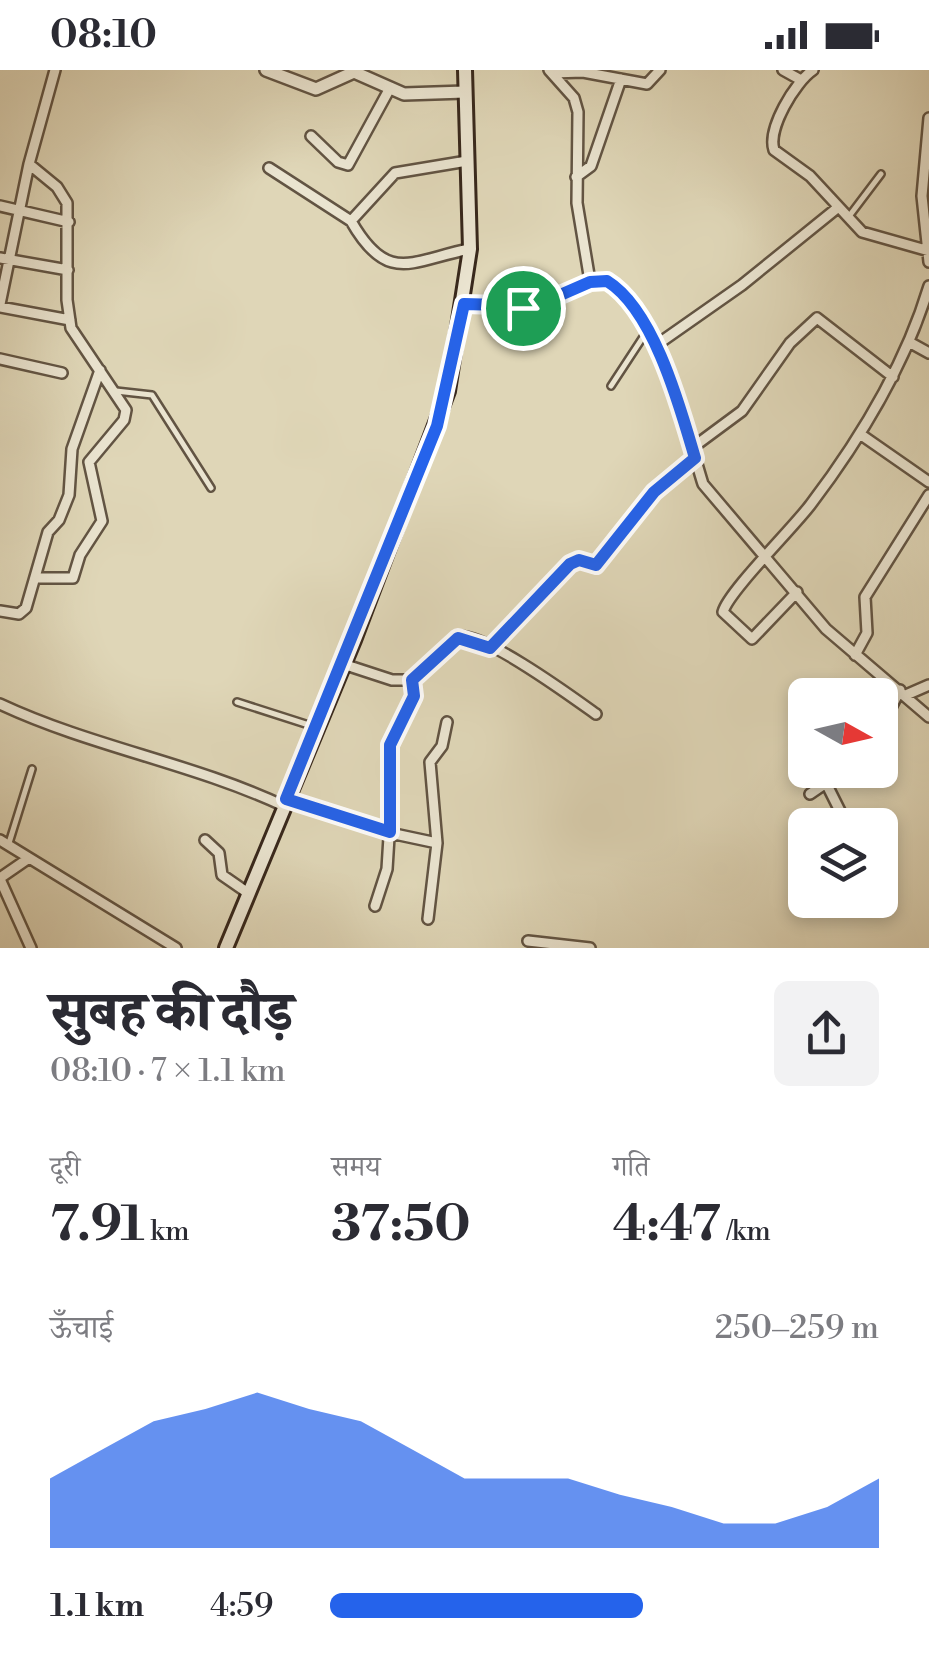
<!DOCTYPE html>
<html lang="hi">
<head>
<meta charset="utf-8">
<style>
	body { margin:0; font-family:"Libre Bodoni","Noto Serif Devanagari",serif; background:#f2f2f3; color:#2b2b33; height:100vh; display:flex; flex-direction:column; font-size:38px; white-space:nowrap }
	* { box-sizing:border-box; margin:0 }
	p { font-size:32px; color:#7c7c81 }
	.icon { flex:none; width:55px; height:55px; fill:none; stroke:currentColor; stroke-width:2; stroke-linecap:round; stroke-linejoin:round }
	.map { position:relative; height:878px; overflow:hidden }
	.side { display:flex; flex-direction:column; background:#fff; flex:1 }
	.side>* { flex:none }
	.needle { width:65px; rotate:98deg }
	.fabs { position:absolute; left:788px; top:608px; display:grid; gap:20px }
	.fabs a { display:grid; place-items:center; width:110px; height:110px; border-radius:15px; background:#fff; box-shadow:0 5px 15px #0003; font-size:50px }
	.pin { position:absolute; display:grid; place-items:center; width:85px; height:85px; color:#fff; margin:-42px; border:5px solid #fff; border-radius:50%; box-shadow:0 2px 10px #0007 }
	.round { display:grid; place-items:center; flex:none; width:105px; height:105px; border-radius:15px; background:#f2f2f3 }
	.summary { display:flex; align-items:center; justify-content:space-between; height:170px; padding:0 50px }
	h1 { font-size:55px; font-weight:800; line-height:75px }
	.metrics { display:grid; grid-template-columns:repeat(3,1fr); gap:15px; height:170px; padding:10px 50px }
	.metrics div { display:grid; align-content:center }
	.metrics b { font-size:50px; font-weight:800 }
	.metrics small { font-size:28px; font-weight:400 }
	.metrics p { font-size:28px }
	.chart { height:280px; padding:20px 50px }
	.chart p { display:flex; justify-content:space-between }
	.chart svg { width:100%; height:180px; margin-top:10px; fill:#2563eb; opacity:.7 }
	ul { padding:0 50px; list-style:none; font-size:32px }
	li { display:grid; grid-template-columns:160px 120px 1fr; align-items:center; height:75px }
	li i { height:25px; border-radius:12px; background:#2563eb }
	.status { display:flex; justify-content:space-between; align-items:center; height:70px; padding:0 50px; background:#fff; direction:ltr }
	.status svg { height:28px; fill:currentColor }
	.map>svg:first-child { display:block }
	.lines { fill:none; stroke-linecap:round; stroke-linejoin:round }
	.service-casing { stroke:#625443; stroke-width:10 }
	.minor-casing { stroke:#625443; stroke-width:14 }
	.tertiary-casing { stroke:#625443; stroke-width:16 }
	.secondary-casing { stroke:#38281c; stroke-width:18 }
	.path { stroke:#38281c; stroke-width:2.5; stroke-dasharray:8 5; stroke-linecap:butt }
	.service { stroke:#eae4d0; stroke-width:5 }
	.minor { stroke:#eae4d0; stroke-width:9 }
	.tertiary { stroke:#eae4d0; stroke-width:11 }
	.secondary { stroke:#eae4d0; stroke-width:12 }
	.route-casing { stroke:#fff; stroke-width:20 }
	.route { stroke:#2563eb; stroke-width:12 }
</style>
</head>
<body>
<div class="status"><b>08:10</b><svg viewBox="0 0 49 12"><path d="M0 12V9h3v3zM5 12V6h3v6zM10 12V3h3v9zM15 12V0h3v12zM26 1h20v11H26zM47 4h2v5h-2z"/></svg></div>
<div class="map">
<svg width="929" height="878" viewBox="0 0 929 878">
	<rect width="100%" height="100%" fill="#dfd6b7"/>
	<filter id="stains"><feTurbulence type="fractalNoise" baseFrequency=".002" numOctaves="4"/><feColorMatrix values="0 0 0 0 .2 0 0 0 0 .09 0 0 0 0 .02 0 0 0 .5 -.17"/></filter>
	<radialGradient id="worn" r=".72"><stop offset=".6" stop-color="#630" stop-opacity="0"/><stop offset="1" stop-color="#630" stop-opacity=".3"/></radialGradient>
	<g class="lines">
		<defs>
			<path id="service" d="M850,145L881,104
				M611,316L647,261
				M116,321L152,325L211,418
				M237,632L315,657
				M9,773L32,699"/>
			<path id="minor" d="M549,0L574,28L578,42L577,133L590,211
				M783,0L801,10
				M813,0C795,12 767,59 774,80L810,106L862,162L929,181
				M552,3L583,2L647,14L660,0
				M929,48L922,126L929,192
				M311,66L338,92L348,95L390,18
				M269,98L351,151L395,103L467,91
				M576,107L591,96L621,9
				M0,136L69,152
				M351,151C388,216 412,190 470,179
				M0,188L68,200
				M0,234L29,94
				M464,234L535,236L601,210C653,224 688,366 703,414L826,559L929,647
				M0,237L70,250
				M909,272L929,283
				M655,276L742,215L836,139
				M0,289L62,303
				M860,364L929,412
				M692,378L742,341L790,273L817,248L893,307
				M35,508H73L80,485L102,451L89,392L124,350L126,340L71,258L67,230V133L57,117L29,94L55,0
				M797,522L752,569L723,542C728,522 794,457 811,434C861,368 905,296 929,216
				M0,541L19,544L26,538L48,462L59,450L69,425L72,379L100,300
				M855,585L867,563L865,527L929,425
				M343,594L392,610H412C428,602 445,572 458,567C481,560 575,629 596,644
				M906,625L929,615
				M0,634C92,677 192,693 284,736
				M880,659L900,620
				M826,713L847,755
				M810,724L845,700
				M287,729L376,760L437,773
				M0,770L176,878
				M205,770L219,783L222,805L248,823
				M0,808L29,788
				M0,809L31,878
				M375,836L387,799L392,719L390,675L414,626L412,610
				M428,849L437,773L430,692L442,676L447,652
				M528,871L590,878"/>
			<path id="tertiary" d="M266,0L316,19L354,2L404,24L465,22"/>
			<path id="secondary" d="M226,878L354,570L448,321L470,179L465,0"/>
		</defs>
		<use href="#service" class="service-casing"/>
		<use href="#minor" class="minor-casing"/>
		<use href="#tertiary" class="tertiary-casing"/>
		<use href="#secondary" class="secondary-casing"/>
		<path class="path" d="M499,569L570,494L579,490L596,495L654,422L690,392"/>
		<use href="#service" class="service"/>
		<use href="#minor" class="minor"/>
		<use href="#tertiary" class="tertiary"/>
		<use href="#secondary" class="secondary"/>
	</g>
	<g class="lines">
		<defs>
			<path id="route" d="M607,211C654,240 680,337 695,388L654,422L596,495L579,490L570,494L490,578L458,568L412,610L414,626L390,675V762L286,729L437,356L464,234L535,236L590,212Z"/>
		</defs>
		<use href="#route" class="route-casing"/>
		<use href="#route" class="route"/>
	</g>
	<rect width="100%" height="100%" filter="url(#stains)"/>
	<rect width="100%" height="100%" fill="url(#worn)"/>
</svg>
<div class="fabs">
<a><svg class="needle" viewBox="-14 -14 28 28"><path d="M0-13l5 13h-10z" fill="#e53935"/><path d="M0 13l5-13h-10z" fill="#7c7c81"/></svg></a>
<a><svg class="icon" aria-label="layers" viewBox="0 0 24 24"><path d="M12 4l9 5-9 5-9-5zM3 14l9 5 9-5"/></svg></a>
</div>
<div class="pin" style="left:523px;top:238px;background:#1e9e55"><svg class="icon" aria-label="arrive" viewBox="0 0 24 24"><path d="M6 21V4h12l-3 4 3 4H6"/></svg></div>
</div>
<section class="side">
<div class="summary"><div><h1>सुबह की दौड़</h1><p>08:10 · 7 × 1.1 km</p></div><a class="round"><svg class="icon" aria-label="share" viewBox="0 0 24 24"><path d="M12 15V3M7 8l5-5 5 5M5 13v7h14v-7"/></svg></a></div>
<div class="metrics">
<div><p>दूरी</p><b>7.91<small> km</small></b></div>
<div><p>समय</p><b>37:50</b></div>
<div><p>गति</p><b>4:47<small> /km</small></b></div>
</div>
<div class="chart"><p><span>ऊँचाई</span>250–259 m</p>
<svg viewBox="0 0 160 44" preserveAspectRatio="none"><path d="M0 44V27L10 20L20 13L30 10L40 6L50 10L60 13L70 20L80 27L90 27L100 27L110 31L120 34L130 38L140 38L150 34L160 27V44z"/></svg>
</div>
<ul>
<li><b>1.1 km</b>4:59<i style="width:57%"></i></li>
</ul>
</section>
</body>
</html>
